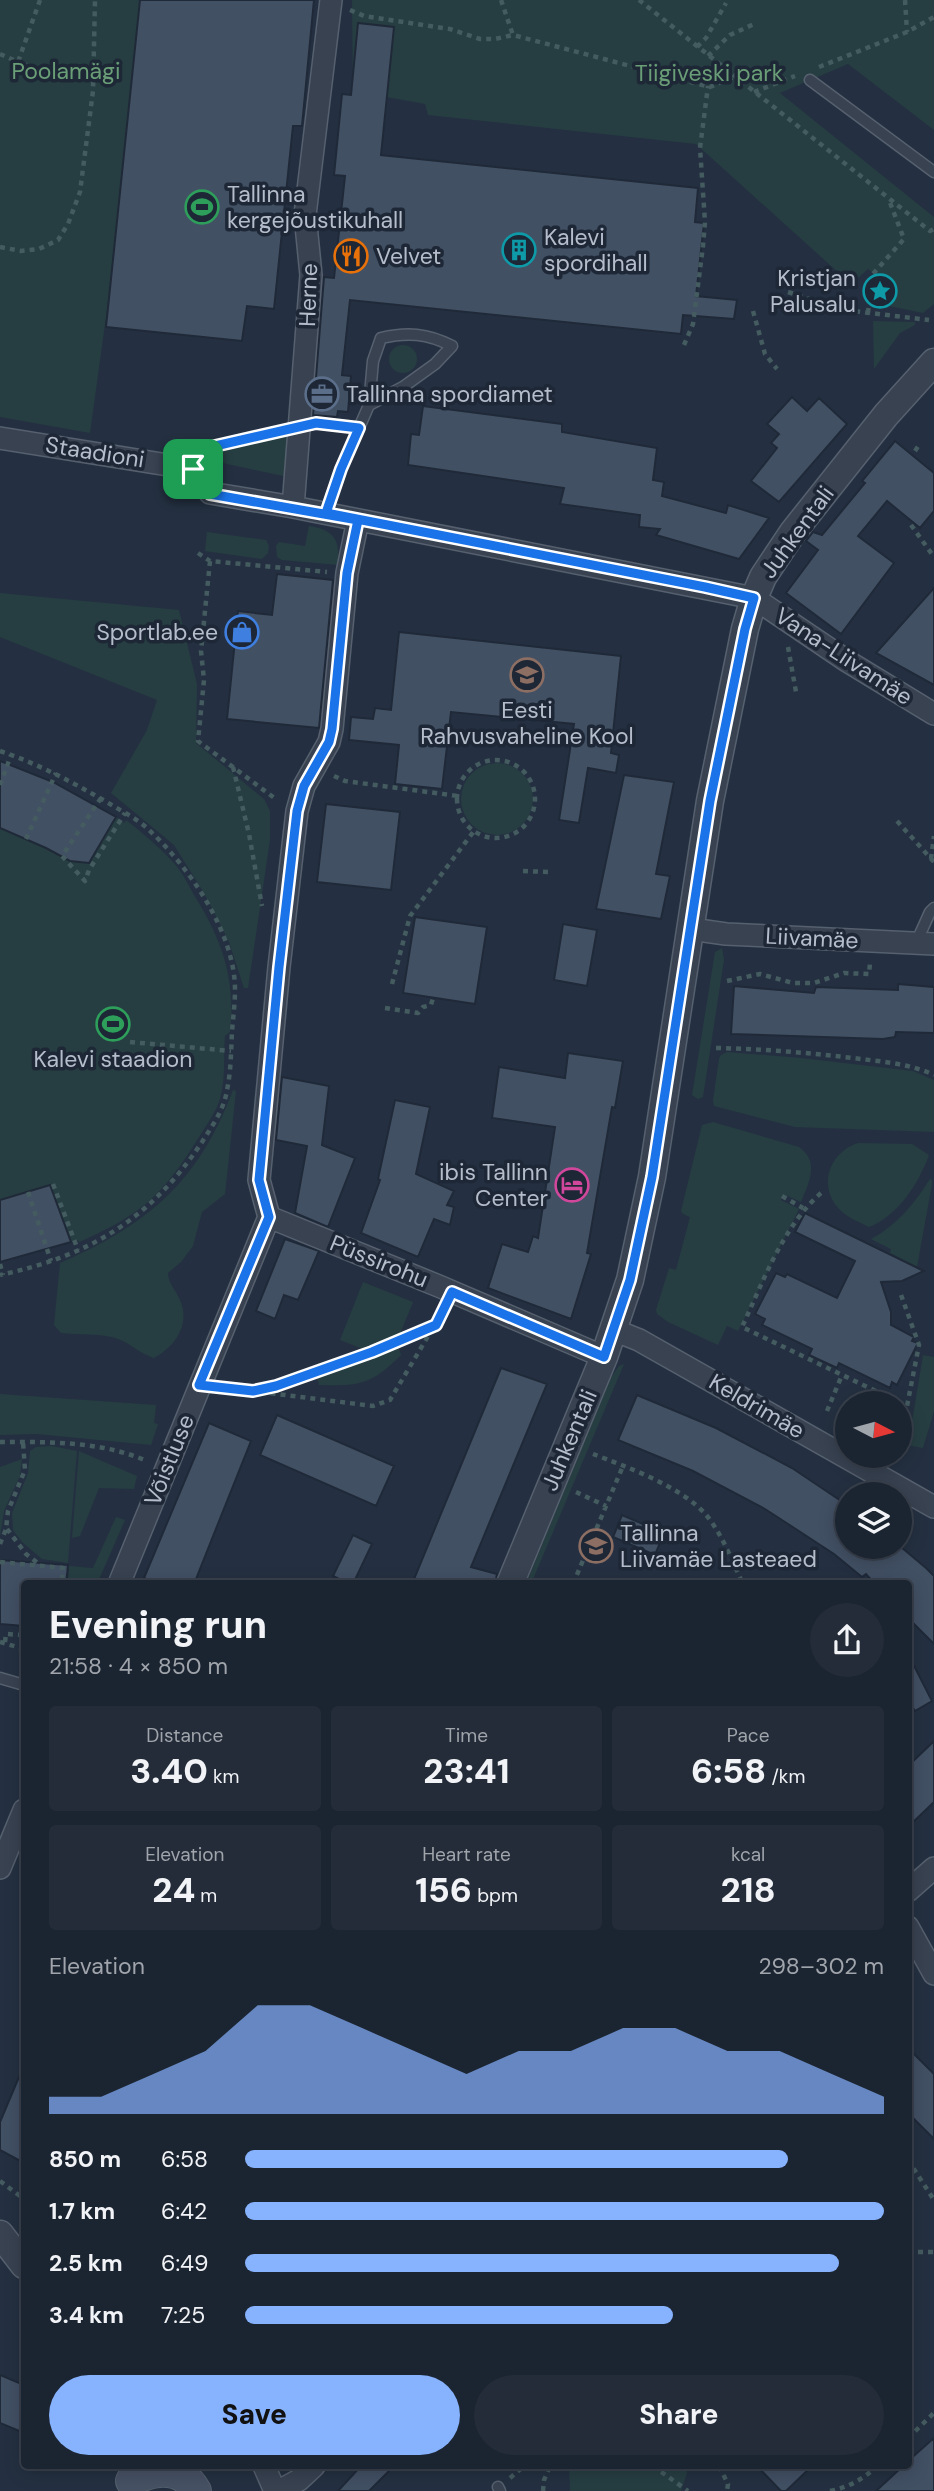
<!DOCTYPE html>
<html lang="en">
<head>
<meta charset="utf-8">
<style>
	body { margin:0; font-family:"DM Sans",sans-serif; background:#242c39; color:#f1f3f6; height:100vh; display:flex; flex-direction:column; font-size:26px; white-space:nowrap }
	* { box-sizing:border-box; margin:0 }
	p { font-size:23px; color:#a0a4ab }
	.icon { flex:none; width:38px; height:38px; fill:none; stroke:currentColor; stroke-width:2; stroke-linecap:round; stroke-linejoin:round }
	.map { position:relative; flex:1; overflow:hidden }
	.panel { position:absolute; left:21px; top:1580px; width:891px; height:889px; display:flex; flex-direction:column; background:#1b2431; border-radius:7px; box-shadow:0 4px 18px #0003,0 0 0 2px #39414d }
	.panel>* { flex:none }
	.needle { width:46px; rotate:96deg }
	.buttons { position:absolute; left:835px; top:1391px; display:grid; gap:14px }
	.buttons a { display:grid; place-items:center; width:77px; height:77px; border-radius:50%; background:#1b2431; box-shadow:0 4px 18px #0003,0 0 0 2px #39414d; font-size:35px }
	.pin { position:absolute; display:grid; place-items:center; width:60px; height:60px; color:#fff; margin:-30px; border-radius:14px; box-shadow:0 4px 10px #0006 }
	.round { display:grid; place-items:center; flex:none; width:74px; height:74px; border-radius:37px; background:#242c39 }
	.headline { display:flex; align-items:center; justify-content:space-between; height:119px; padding:0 28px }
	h1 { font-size:38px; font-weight:800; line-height:52px }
	.stats { display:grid; grid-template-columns:repeat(3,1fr); gap:10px; height:119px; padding:7px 28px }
	.stats div { display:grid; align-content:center; border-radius:7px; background:#242c39; text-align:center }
	.stats b { font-size:35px; font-weight:800 }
	.stats small { font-size:19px; font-weight:400 }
	.stats p { font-size:19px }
	.chart { height:196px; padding:14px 28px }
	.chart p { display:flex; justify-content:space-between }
	.chart svg { width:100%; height:126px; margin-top:7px; fill:#87b2fe; opacity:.7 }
	.cta { display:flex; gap:14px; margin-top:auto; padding:14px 28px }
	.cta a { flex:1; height:80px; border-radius:42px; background:#87b2fe; color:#111; font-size:28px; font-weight:800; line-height:80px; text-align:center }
	.cta a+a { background:#242c39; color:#f1f3f6 }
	ul { padding:0 28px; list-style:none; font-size:23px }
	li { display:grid; grid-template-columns:112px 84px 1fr; align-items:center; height:52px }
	li i { height:18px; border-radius:9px; background:#87b2fe }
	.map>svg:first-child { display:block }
	.green { fill:#263e42 }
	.building { fill:#425064; stroke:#1f2938; stroke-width:2 }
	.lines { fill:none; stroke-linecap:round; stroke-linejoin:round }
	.service-casing { stroke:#56606e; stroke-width:13 }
	.minor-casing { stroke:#56606e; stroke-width:24 }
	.tertiary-casing { stroke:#56606e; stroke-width:29 }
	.secondary-casing { stroke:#56606e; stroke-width:32 }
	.path { stroke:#445b5f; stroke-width:4.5; stroke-dasharray:5 5; stroke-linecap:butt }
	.service { stroke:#384251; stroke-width:10 }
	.minor { stroke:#384251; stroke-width:21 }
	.tertiary { stroke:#384251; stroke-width:26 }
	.secondary { stroke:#465164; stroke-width:30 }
	.route-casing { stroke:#fff; stroke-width:14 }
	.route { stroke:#1a73e8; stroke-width:9 }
	.labels { text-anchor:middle; stroke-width:7; stroke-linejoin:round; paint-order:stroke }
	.park-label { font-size:23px; fill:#6a9e77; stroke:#1d2736 }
	.poi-label { font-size:23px; fill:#b5bdcb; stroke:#1d2736; text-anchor:start }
	.street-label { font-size:23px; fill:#b5bdcb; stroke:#1d2736 }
</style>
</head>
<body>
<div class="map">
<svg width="934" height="2491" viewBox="0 0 934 2491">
	<rect width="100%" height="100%" fill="#243041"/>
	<path class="green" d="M0,0H140L110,288L90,433L0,417Z
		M352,0H934V130L848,64L780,93L934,217V304L923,313L875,303L874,274L868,269L851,284L696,144L428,115L425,104L353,91Z
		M873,321L915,322V325L900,333L874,369Z
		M389 359a14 14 0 1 1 28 0a14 14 0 1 1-28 0Z
		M278,435H293L288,477L213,461L216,453L222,449Z
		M309,526C335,530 340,540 338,565L282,560L277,557L276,546L279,542L305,546Z
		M207,532L266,540L269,546L268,553L262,559L205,551Z
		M0,593L179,610L197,684L196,743L264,799L270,811V840L248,988H244L229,942L204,893L174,845L111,793L147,730L157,700L0,637Z
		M461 799a36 36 0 1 1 72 0a36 36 0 1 1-72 0Z
		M116,817L124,823L126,820C143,833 159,847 174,863C182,872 188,884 194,895C222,939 236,980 230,1032L225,1036C223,1058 226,1078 220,1099C216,1112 206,1126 199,1137C164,1194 140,1216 79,1242L78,1240L71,1242L50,1185L0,1200V828L46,848L70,861L89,863Z
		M722,948L724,960L703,1097L698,1099L692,1095L714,958L715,952Z
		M727,1052L801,1058L913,1071L934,1080V1132L795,1127L714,1106L713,1100L719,1059L721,1055Z
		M233,1090L236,1091L225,1194L202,1212L193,1246L181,1262L168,1273C168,1283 175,1289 179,1298C192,1323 175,1347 154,1358C140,1354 132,1344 118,1339C102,1333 78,1335 61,1333L54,1325L60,1263C148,1225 199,1181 233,1090Z
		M713,1122L799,1147C820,1162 809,1182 801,1202L783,1194L781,1200L799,1209L738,1331L727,1326L718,1345L668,1322L657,1314L656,1310L669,1268L676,1270L690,1217L683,1214L681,1211L702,1125Z
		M858,1143L912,1144L929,1155C919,1183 898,1216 869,1227C859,1222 848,1218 840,1210C817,1187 829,1152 858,1143Z
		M930,1179L932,1180V1184L917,1267L890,1253L891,1249L871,1239C897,1225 914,1204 930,1179Z
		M363,1282L413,1302L400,1334L363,1349L340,1340Z
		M398,1347L401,1355C371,1385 360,1386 319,1385L317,1377Z
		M923,1355L934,1357V1411L923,1448L900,1444L913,1416Z
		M624,1364L531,1584H526L610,1379L619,1366Z
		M0,1394L156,1405L154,1423L158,1424L151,1445L37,1434L0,1435Z
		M52,1446L77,1451L68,1563L42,1559L22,1542L13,1530L12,1513L28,1473L30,1451L36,1447Z
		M79,1451L137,1476L134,1489L99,1488L80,1536L72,1538Z
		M22,1459L20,1476L4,1511L0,1537V1467Z
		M116,1517L125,1520L97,1584H68L69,1566L93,1568Z
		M569,2466H686L687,2473L681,2491H570Z"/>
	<path class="building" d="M140,0H314L302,126H293L274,309L247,306L242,341L106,327Z
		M358,23L394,27L381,155L698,188L695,222L704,223L696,296L737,300L734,319L683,315L681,334L350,300L342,375L351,376L348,412L338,411L337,417L313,415L324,277L334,278L345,176L334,175L342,94L351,95Z
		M792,397L807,411L819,398L847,424L779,502L751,481L777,448L771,443L779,434L767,424Z
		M423,406L562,424V432L657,448L653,480L664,482L662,496L726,513L728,505L769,518L739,559L656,535L660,529L639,527L640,515L560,504L564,488L408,465L411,434L419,435Z
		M895,441L934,473V511L920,528L887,501L858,536L894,563L841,634L786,593L818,550L806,541L813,532L822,535L865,483L862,481Z
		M277,574L333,580L319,728L227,719L238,611L272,615Z
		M934,588V685L876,653Z
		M399,632L621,656L611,753L619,755L616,773L588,768L579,823L559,820L574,724L451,712L442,789L395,784L399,745L349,740L351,717L373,719L375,708L391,710Z
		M0,761L53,782L116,817L89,863L70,861L46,848L0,828Z
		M624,775L674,782L656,874L670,876L661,919L596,909Z
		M326,804L400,812L391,890L317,882Z
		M415,917L487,927L475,1004L403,993Z
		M563,924L597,930L587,986L554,980Z
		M898,984L934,987V1033L896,1032L895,1037L883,1039L731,1034L734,986L814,993L816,987L898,990Z
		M568,1053L623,1061L615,1108L612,1107L587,1253L591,1254L571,1319L488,1288L502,1244L528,1252L533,1236L538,1238L555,1127L492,1118L499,1067L565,1078Z
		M282,1077L329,1086L322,1145L355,1158L328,1227L295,1213L307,1146L276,1140Z
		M395,1100L430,1107L416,1174L454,1191L447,1205L454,1207L450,1225L434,1219L418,1257L361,1233L380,1180L378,1179Z
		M50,1185L71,1242L0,1262V1200Z
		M805,1213L924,1271L902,1281L881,1282L891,1312V1325L914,1337L912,1341L918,1343L897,1385L892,1382L890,1388L839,1363L837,1368L809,1355L812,1349L762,1325L765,1319L755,1314L776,1273L785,1277L787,1274L837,1298L855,1261L795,1232Z
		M285,1239L319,1251L298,1300L284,1295L275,1319L256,1311Z
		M501,1368L547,1384L471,1567L497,1574L495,1584H412Z
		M637,1395L716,1428L792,1468L847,1505V1547H901L926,1568L934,1576V1644L908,1618V1584H875L866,1574L862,1577L834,1554L765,1509L693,1471L618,1440Z
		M277,1415L394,1466L376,1506L260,1455Z
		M209,1423L251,1441L194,1584H158L144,1578Z
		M622,1515L664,1533L655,1555L613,1537Z
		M353,1535L372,1544L353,1584H349L333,1576Z
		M0,1560L68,1565L66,1584H24V1626L0,1624Z
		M908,1654L932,1701L915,1711L908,1700Z
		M934,1741V1802L908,1827V1766Z
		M908,2048L934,2074V2139L908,2113Z
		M24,2065V2163L0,2150V2122Z
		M0,2375L24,2385V2433L0,2423Z
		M934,2438V2491H876L903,2466H908V2461Z
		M361,2466H394L369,2491H338Z
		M757,2466H812L786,2491H781Z"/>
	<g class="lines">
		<defs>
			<path id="service" d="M810,80L934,172
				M326,513L341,469L369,405L403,387L435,364L452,346C427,333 407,332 381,338L373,361L369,405
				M916,943L930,912L934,908
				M0,1678L24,1685
				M498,2487L500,2491"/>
			<path id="minor" d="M0,438L193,469L210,493L293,507L754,598L847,661L934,714
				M293,507L311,275L305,215L331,0
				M691,929L726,934L934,944
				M269,1217L441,1287L604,1357
				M614,1330L639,1340L934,1507
				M119,1584L269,1217L259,1180L279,967L297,811L304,786L329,742L332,729L347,573L358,520
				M0,1868L24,1810
				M908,1891L934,1868
				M908,1927L934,1974
				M264,2466L275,2491
				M279,2491L299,2480L314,2466"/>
			<path id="tertiary" d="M510,1584L604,1357L630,1280L652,1177L710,801L745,629L754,598L763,577L793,532L886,415L934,362
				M0,2234L24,2265"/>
			<path id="secondary" d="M131,2481C153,2470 182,2465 196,2491"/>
		</defs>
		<use href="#service" class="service-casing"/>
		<use href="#minor" class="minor-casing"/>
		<use href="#tertiary" class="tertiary-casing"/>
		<use href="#secondary" class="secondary-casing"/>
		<path class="path" d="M40,0L18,62L55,75L93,80
			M501,0L513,35L710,87L734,77
			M639,0L930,231L934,229
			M905,0L907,32
			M350,10L364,16L450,29L480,39H495L513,35
			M697,47L706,38L726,3
			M0,54L18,62
			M708,56L730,35L754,24
			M819,67L907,32L934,17
			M754,92L795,76
			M0,247L21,251L39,249L58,240L68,224L80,192L93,91L95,0
			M788,292L845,310L929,320
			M753,311L765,354L777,369
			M868,313L872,275L904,239L889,200
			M684,345L693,324L703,246L705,222L700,148L708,86
			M319,423L342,426
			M203,449L280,431
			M915,451L919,445
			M911,525L934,557
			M198,553L210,561L327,572
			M210,561L201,651L204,680L198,741L277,800
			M788,647L796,692
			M0,751C39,764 74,783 110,804C123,812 138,819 149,830C190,868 235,933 235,990C235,1004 233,1018 232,1032C231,1051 231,1072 227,1090C224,1110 212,1126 202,1142C151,1219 89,1256 0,1275
			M457 799a39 39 0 1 1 78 0a39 39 0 1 1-78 0Z
			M233,767L249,834L262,906
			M334,776L345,781L458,796
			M0,785L11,755
			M101,798L62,856L85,881L89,870L125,813
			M897,821L934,862
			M26,839L56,773
			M931,859L934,836
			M523,871L549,872
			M727,981L760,974L793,983H814L844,973L869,974L870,963
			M392,984L410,916L474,831
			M385,1008L418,1013L423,1007L431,1005L433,998
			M130,1042L231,1051
			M716,1048C765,1049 812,1053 861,1059C885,1062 911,1064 934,1075
			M53,1184L78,1250
			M28,1192L51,1261
			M821,1193C783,1226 763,1282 742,1327L907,1406L919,1345L900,1292
			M782,1196L803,1208
			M0,1264L3,1275
			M221,1387L373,1406L390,1400L443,1311
			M259,1390C316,1379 381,1348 435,1326
			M827,1411L842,1375
			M0,1442C49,1442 101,1441 147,1461
			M593,1454C627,1467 683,1487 707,1516C723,1536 732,1561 743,1584
			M576,1492L606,1506
			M7,1529L26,1554L39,1564
			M0,1544L6,1529L8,1511L25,1470L23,1442
			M0,1562L63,1568L62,1584
			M573,1584L623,1466
			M0,1642L24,1649
			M5,1642L6,1634L24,1635
			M908,2160L934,2200
			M0,2181L24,2199
			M908,2252H934
			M908,2438L934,2413
			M653,2466L688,2491
			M719,2466L728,2484L727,2491
			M510,2478L524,2466
			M543,2491L544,2480L550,2466
			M830,2491C850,2487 862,2479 878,2466"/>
		<use href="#service" class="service"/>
		<use href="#minor" class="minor"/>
		<use href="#tertiary" class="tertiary"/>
		<use href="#secondary" class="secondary"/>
	</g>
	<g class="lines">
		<defs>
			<path id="route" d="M193,469L210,494L358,520L347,573L332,729L329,742L304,786L297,811L279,967L259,1180L269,1217L199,1385L253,1391L276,1386L372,1352L436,1325L452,1292L604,1357L630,1280L652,1177L710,801L745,629L754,598L705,587L326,513L341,469L359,428L316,423L202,449L193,469"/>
		</defs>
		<use href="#route" class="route-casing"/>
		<use href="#route" class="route"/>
	</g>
	<defs>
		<symbol id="stadium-ring" viewBox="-11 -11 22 22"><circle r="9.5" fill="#1d2736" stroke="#2e9e5b" stroke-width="1.5"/><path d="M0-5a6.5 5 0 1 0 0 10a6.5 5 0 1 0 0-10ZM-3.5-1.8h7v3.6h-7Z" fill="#2e9e5b"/></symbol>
		<symbol id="building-ring" viewBox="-11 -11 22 22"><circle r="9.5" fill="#1d2736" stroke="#0f9aa8" stroke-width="1.5"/><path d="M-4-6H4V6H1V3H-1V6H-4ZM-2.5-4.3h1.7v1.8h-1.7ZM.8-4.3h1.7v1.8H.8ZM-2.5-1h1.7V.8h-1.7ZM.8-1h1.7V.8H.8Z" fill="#0f9aa8"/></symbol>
		<symbol id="restaurant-ring" viewBox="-11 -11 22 22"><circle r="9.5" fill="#1d2736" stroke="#e8710a" stroke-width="1.5"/><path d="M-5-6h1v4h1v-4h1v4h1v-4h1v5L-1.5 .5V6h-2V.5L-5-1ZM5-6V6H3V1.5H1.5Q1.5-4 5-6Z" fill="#e8710a"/></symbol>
		<symbol id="sight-ring" viewBox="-11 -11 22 22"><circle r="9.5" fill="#1d2736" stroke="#0f9aa8" stroke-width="1.5"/><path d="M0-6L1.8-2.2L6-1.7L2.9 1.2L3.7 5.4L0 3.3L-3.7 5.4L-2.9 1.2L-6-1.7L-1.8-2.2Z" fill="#0f9aa8"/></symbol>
		<symbol id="office-ring" viewBox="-11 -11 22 22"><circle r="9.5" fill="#1d2736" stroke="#5c6f8a" stroke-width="1.5"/><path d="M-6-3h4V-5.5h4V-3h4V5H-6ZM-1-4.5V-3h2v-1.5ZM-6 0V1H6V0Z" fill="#5c6f8a"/></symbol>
		<symbol id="shop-ring" viewBox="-11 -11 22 22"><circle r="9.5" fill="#1d2736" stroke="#3f7fe0" stroke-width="1.5"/><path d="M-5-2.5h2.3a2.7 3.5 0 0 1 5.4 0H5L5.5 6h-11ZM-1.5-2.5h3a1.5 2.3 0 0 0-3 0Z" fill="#3f7fe0"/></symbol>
		<symbol id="school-ring" viewBox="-11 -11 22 22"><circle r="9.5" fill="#1d2736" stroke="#8d6e63" stroke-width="1.5"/><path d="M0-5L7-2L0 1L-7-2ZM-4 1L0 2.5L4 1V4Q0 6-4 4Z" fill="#8d6e63"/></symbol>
		<symbol id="hotel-ring" viewBox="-11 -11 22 22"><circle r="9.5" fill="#1d2736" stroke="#d1479c" stroke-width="1.5"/><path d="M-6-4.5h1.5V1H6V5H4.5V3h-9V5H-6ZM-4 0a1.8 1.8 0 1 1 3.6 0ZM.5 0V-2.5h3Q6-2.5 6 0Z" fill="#d1479c"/></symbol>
	</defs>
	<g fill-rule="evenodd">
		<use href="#stadium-ring" x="183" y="188" width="38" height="38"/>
		<use href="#building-ring" x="500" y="231" width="38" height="38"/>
		<use href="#restaurant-ring" x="332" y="237" width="38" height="38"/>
		<use href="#sight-ring" x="861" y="272" width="38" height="38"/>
		<use href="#office-ring" x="303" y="375" width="38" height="38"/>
		<use href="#shop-ring" x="223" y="613" width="38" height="38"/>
		<use href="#school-ring" x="508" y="656" width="38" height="38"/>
		<use href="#stadium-ring" x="94" y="1005" width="38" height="38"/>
		<use href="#hotel-ring" x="553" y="1166" width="38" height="38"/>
		<use href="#school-ring" x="577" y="1527" width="38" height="38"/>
	</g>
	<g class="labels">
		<g class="park-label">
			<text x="66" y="79">Poolamägi</text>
			<text x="709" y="81">Tiigiveski park</text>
		</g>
		<g class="poi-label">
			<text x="227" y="202">Tallinna<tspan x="227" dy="26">kergejõustikuhall</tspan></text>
			<text x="544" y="245">Kalevi<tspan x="544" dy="26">spordihall</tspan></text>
			<text x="376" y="264">Velvet</text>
			<text x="856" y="286" text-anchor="end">Kristjan<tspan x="856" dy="26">Palusalu</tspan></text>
			<text x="346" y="402">Tallinna spordiamet</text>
			<text x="218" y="640" text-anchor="end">Sportlab.ee</text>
			<text x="527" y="718" text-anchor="middle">Eesti<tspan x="527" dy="26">Rahvusvaheline Kool</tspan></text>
			<text x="113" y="1067" text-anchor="middle">Kalevi staadion</text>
			<text x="548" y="1180" text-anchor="end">ibis Tallinn<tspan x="548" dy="26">Center</tspan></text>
			<text x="620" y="1541">Tallinna<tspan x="620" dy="26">Liivamäe Lasteaed</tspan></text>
		</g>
		<g class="street-label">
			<text transform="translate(308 295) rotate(-88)" y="8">Herne</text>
			<text transform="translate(95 452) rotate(9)" y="8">Staadioni</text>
			<text transform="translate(797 532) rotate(-54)" y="8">Juhkentali</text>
			<text transform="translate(844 656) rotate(33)" y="8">Vana-Liivamäe</text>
			<text transform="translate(812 938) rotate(3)" y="8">Liivamäe</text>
			<text transform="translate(379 1261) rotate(22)" y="8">Püssirohu</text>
			<text transform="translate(757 1406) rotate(30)" y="8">Keldrimäe</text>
			<text transform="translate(569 1440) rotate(-67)" y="8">Juhkentali</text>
			<text transform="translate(169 1460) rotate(-68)" y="8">Võistluse</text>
		</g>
	</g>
</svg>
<div class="buttons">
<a><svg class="needle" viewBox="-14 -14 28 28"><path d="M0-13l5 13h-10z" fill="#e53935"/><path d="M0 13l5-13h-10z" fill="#a0a4ab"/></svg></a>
<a><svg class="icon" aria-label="layers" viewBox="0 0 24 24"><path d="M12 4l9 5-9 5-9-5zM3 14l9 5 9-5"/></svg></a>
</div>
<div class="pin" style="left:193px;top:469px;background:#1e9e55"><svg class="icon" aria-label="arrive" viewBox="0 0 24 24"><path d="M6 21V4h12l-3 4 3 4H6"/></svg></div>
<section class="panel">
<div class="headline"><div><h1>Evening run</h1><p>21:58 · 4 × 850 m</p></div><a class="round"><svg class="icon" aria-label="share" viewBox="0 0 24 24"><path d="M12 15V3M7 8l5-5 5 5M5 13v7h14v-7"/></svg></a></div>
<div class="stats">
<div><p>Distance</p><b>3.40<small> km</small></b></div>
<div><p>Time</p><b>23:41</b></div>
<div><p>Pace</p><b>6:58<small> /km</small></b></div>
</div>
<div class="stats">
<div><p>Elevation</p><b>24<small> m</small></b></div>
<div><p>Heart rate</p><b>156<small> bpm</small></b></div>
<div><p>kcal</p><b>218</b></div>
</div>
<div class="chart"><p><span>Elevation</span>298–302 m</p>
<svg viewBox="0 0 160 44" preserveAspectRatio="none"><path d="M0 44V38L10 38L20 30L30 22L40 6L50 6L60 14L70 22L80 30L90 22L100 22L110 14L120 14L130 22L140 22L150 30L160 38V44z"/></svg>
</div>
<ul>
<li><b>850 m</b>6:58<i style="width:85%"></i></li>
<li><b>1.7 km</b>6:42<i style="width:100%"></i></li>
<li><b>2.5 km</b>6:49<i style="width:93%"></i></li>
<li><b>3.4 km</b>7:25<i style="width:67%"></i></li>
</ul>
<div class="cta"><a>Save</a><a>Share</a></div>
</section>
</div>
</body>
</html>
